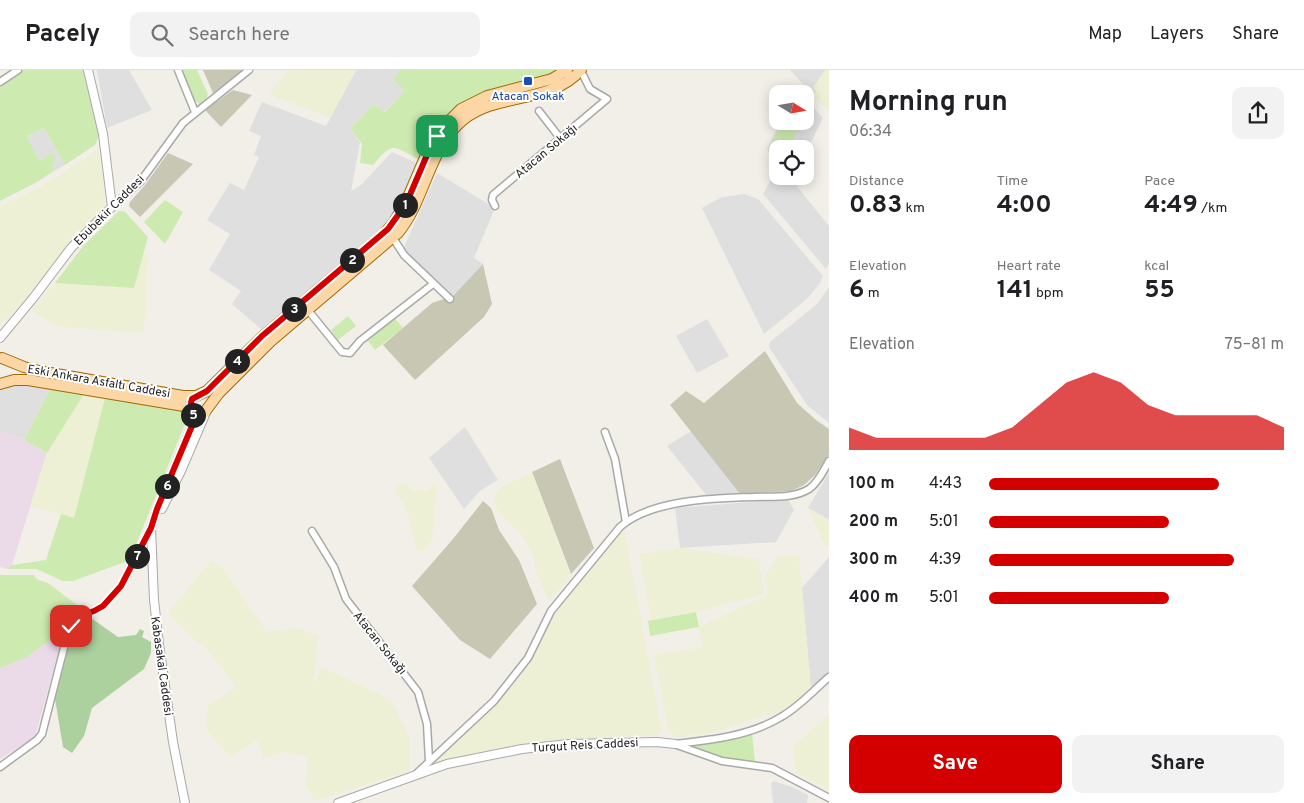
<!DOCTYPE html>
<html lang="en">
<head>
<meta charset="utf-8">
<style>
	body { margin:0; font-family:Overpass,sans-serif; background:#f2f2f2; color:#202124; height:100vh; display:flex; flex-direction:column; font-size:19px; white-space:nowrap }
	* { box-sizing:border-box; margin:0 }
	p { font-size:16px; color:#757577 }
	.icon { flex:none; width:28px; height:28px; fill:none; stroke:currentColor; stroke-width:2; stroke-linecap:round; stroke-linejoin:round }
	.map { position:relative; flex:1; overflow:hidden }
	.details { display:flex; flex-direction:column; background:#fff; width:475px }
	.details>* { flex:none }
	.needle { width:32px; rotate:101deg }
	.buttons { position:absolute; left:769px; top:15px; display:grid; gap:10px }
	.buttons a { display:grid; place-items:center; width:45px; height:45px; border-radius:10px; background:#fff; box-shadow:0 2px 12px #0003; font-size:25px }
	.pin { position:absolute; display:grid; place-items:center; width:42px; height:42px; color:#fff; margin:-21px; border-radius:10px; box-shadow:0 2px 8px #0006 }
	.km { position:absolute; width:25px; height:25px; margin:-12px; border-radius:50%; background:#222; color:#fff; font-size:14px; line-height:25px; text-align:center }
	.round { display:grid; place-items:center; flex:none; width:52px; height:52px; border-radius:10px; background:#f2f2f2 }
	.head { display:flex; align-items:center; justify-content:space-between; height:85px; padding:0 20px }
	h1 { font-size:28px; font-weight:700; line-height:38px }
	.metrics { display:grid; grid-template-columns:repeat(3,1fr); gap:8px; height:85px; padding:5px 20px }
	.metrics div { display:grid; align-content:center }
	.metrics b { font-size:25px; font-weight:700 }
	.metrics small { font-size:14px; font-weight:400 }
	.metrics p { font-size:14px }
	.chart { height:140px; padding:10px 20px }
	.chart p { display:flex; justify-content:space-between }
	.chart svg { width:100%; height:90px; margin-top:5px; fill:#d40000; opacity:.7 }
	.button { display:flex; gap:10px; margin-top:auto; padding:10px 20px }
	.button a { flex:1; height:58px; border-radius:10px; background:#d40000; color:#fff; font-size:20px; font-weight:700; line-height:58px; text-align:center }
	.button a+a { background:#f2f2f2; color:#202124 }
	ul { padding:0 20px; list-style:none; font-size:16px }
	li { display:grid; grid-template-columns:80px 60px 1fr; align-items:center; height:38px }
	li i { height:12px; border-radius:6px; background:#d40000 }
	header { display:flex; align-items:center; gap:30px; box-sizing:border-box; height:70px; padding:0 25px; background:#fff; border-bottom:1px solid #e0e0e0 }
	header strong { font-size:24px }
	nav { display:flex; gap:28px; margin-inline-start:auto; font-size:18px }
	.search { width:350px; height:45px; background:#f2f2f2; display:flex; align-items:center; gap:12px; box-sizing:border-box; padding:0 18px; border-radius:10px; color:#757577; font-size:19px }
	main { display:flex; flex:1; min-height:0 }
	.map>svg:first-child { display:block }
	.residential { fill:#e0dfdf }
	.industrial { fill:#ebdbe8 }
	.construction { fill:#c7c7b4 }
	.farmland { fill:#eef0d5 }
	.grass { fill:#cdebb0 }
	.forest { fill:#add19e }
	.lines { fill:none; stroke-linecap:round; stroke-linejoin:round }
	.minor-casing { stroke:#a9a9a9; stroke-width:9 }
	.tertiary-casing { stroke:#a9a9a9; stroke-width:10 }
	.primary-casing { stroke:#a06b00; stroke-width:12 }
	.minor { stroke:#fff; stroke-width:6 }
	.tertiary { stroke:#fff; stroke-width:8 }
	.primary { stroke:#fcd6a4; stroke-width:10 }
	.route-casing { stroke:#fff; stroke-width:10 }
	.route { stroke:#d40000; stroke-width:6 }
	.transit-dot { fill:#1a4fb4; stroke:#fff; stroke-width:2 }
	.labels { text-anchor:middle; stroke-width:4; stroke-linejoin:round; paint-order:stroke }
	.transit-label { font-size:12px; fill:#164399; stroke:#fff }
	.street-label { font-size:12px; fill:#222; stroke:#fff }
</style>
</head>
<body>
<header>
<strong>Pacely</strong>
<div class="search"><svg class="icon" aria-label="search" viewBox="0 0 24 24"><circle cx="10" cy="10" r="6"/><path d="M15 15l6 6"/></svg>Search here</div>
<nav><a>Map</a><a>Layers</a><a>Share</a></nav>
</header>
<main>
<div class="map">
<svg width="829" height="733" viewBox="0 0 829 733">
	<rect width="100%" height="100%" fill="#f2efe9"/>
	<path class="residential" d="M97,0H129L152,40L107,58Z
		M356,0H401L406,21L383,43L374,34L350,59L360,73L351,121L361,115L392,82L419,94L405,126L392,148L375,165L261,259L232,234L241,221L209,200L230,164L207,150L230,113L244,120L259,87L254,85L261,66L249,61L262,32L326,56Z
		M790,0H825L814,18L816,21L813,25Z
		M805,28L823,48L805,84V79H778L777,93L767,79L780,51H805Z
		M44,58L65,95L47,105L26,68Z
		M777,99L778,106H794L792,110L829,156V194L826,199L763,124Z
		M437,103L495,138L474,188L483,194L453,226L406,182L404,177Z
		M744,124L758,129L823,206L820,213L807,229L764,264L702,138L722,127Z
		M829,217V353L807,335L769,277L770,272L817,234Z
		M707,249L729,286L697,303L676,266Z
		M32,314L51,318L24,370L0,361V320L6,316Z
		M465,357L498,410L481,420L464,439L429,388Z
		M691,361L740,424L707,426L667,376Z
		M829,403V450L808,438Z
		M788,429L794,440L776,472L680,478L675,438Z
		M829,487V602L811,619L802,518Z
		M774,711L792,717L808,725L807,733H773L771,713Z"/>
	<path class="industrial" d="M0,361L24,370L47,383L12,495L7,499L0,497Z
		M52,569L59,579L35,667L0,689V598L25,588Z"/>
	<path class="construction" d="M203,0H244L213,23Z
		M233,20L252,25L221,57L205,40Z
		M168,83L193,94L140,147L129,136L130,132L145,115Z
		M483,194L492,234L484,247L415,310L383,275L432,233L453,226Z
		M765,281L797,333L816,350L829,359V385L815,405L804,415L791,421L740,424L670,335L686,321L704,333Z
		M560,389L594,478L571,504L532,402Z
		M483,431L491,438L499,460L519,490L537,534L490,589L460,570L412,516L453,469Z"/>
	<path class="farmland" d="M289,0H356L330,48L268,24Z
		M825,0H829V42L813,25L816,21L813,18Z
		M95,82L100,83L105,128L103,139L67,178L35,221L0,255V136L40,117Z
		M143,184L148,185L144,263L60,257L31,241L55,213L134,218Z
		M84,324L105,328L74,448L30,436L47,383Z
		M532,402L571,504L551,530H548L535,500V488L525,470L521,464L501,446L493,432L499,419Z
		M405,413L413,420H428L433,414H437L432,470L423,481H417L406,438L395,422L398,414Z
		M808,438L829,450V476H825Z
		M625,462L662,661L655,666H626L625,669L553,671L475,683L435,695L433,691L500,631L530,593L557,540L620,463Z
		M680,478L759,489L764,522L762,525L696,542L651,550L639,484Z
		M799,485L811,619L781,642L755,648L717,662L678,667L669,663L654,585L702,577L699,557L761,528L766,529L768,523L764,508L778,486Z
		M211,491L224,499L267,562L297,558L318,565L314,613L322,597L391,630L409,666V701L315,731L306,716L307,686L286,682L264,688L257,670L230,688L206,659L208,635L234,619L235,615L201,572H196L168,543Z
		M829,645V721L796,703L792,677Z"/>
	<path class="grass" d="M22,0H85L99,66L95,75L65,95L44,58L27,67L40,92L51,82L54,84L55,91L52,96L54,101L37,112L0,131V15Z
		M180,0H197L208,24L206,30L200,35L193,28Z
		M401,0H562C539,14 509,11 484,22C458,33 439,66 421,88L418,89C391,75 393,72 373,95L360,93L362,74L350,59L374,34L384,43L405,21L393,9Z
		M782,51H801L789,78L778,79L777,93L768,81Z
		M165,130L183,142L165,174L144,152Z
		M119,141L125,142L148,167L134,218L55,213L84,175Z
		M348,246L356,256L338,270L331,260Z
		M393,246L403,258L375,280L366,268Z
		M51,318L84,324L47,383L24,370Z
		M105,328L179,340L185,342L187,349L131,487L125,492L73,511H63L36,499H7L12,495L46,490L61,444L74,448Z
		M0,505H33L38,510L48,513L77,535V543L62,564L52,569L25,588L0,598Z
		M696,542L699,557L650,566L648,551Z
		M752,663L755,692L730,690L694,677V675L719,672Z"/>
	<path class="forest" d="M91,548L118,567L136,565L140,559L144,561L142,567L151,572V583L144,599L92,638L84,666L72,683L63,677L55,629L73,559L84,549Z"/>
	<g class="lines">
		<defs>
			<path id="minor" d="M178,0L195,42
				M0,12L18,0
				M539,41L560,68
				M495,136L492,130L493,125L607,29L590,19L581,1
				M112,137L140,112L183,53L249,0
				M393,168L404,185L450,229
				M307,239L342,282L350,283L360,271L433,214
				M605,362L615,389L626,452
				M312,461L334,497L346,529L418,622L427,654L429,691
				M675,674C711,670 750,666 781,647C799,637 814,620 829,607
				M677,675L722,691L772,698L829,728
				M0,697L37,670L42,664L69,558L82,545L94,541L103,536L121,516L151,458
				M415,705L494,631L528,588L551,541L620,457C650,430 713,428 753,427C772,426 792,429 809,419C818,413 824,400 829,391"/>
			<path id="tertiary" d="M0,268L34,227L71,178L112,137L103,64L88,0
				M162,439L181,401L207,340
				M185,733L173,672L159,574L154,530L151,458L157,439L192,356L194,350L191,339
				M338,733L447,694L522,679L569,674L657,672L675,674"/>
			<path id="primary" d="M2,288L24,297L39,301L183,326H196L207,321L263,266L384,164L394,152L405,134L429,78L437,66L445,55L461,39L487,26L552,9L567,0
				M0,314L14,310H28L184,336L195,343H204L219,323L270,272L398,163C426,129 428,79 463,50C497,22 551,34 581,0"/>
		</defs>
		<use href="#minor" class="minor-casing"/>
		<use href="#tertiary" class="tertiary-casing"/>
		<use href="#primary" class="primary-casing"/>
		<use href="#minor" class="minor"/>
		<use href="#tertiary" class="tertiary"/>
		<use href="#primary" class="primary"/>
	</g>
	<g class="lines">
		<defs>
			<path id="route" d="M71,556L82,545L94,541L103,536L121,516L151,458L157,439L192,356C195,346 188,338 192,329L207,321L262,266L388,159L406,134L430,78L437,66"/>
		</defs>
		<use href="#route" class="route-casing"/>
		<use href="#route" class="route"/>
	</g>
	<rect class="transit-dot" x="523" y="6" width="10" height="10" rx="2.5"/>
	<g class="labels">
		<g class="transit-label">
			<text x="528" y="30">Atacan Sokak</text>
		</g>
		<g class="street-label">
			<text transform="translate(546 81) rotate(-40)" y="4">Atacan Sokağı</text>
			<text transform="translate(109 140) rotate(-45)" y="4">Ebubekir Caddesi</text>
			<text transform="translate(99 311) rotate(10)" y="4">Eski Ankara Asfaltı Caddesi</text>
			<text transform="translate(380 573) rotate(51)" y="4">Atacan Sokağı</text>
			<text transform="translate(162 596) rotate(82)" y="4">Kabasakal Caddesi</text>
			<text transform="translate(585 675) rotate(-3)" y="4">Turgut Reis Caddesi</text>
		</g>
	</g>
</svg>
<div class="buttons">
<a><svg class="needle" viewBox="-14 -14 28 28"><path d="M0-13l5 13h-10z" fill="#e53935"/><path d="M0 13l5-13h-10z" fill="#757577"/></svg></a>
<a><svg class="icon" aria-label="locate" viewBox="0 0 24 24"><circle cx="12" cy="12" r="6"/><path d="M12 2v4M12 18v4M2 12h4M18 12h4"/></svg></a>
</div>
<div class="pin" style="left:437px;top:66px;background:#1e9e55"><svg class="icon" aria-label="arrive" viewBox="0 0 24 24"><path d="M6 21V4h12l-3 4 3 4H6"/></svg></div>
<div class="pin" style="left:71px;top:556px;background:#d93025"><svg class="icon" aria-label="check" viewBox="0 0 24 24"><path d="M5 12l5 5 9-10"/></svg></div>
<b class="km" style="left:405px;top:135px">1</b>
<b class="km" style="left:352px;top:190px">2</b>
<b class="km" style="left:294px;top:239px">3</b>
<b class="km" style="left:237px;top:291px">4</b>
<b class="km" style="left:193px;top:345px">5</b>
<b class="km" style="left:167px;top:416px">6</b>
<b class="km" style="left:137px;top:486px">7</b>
</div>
<section class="details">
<div class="head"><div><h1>Morning run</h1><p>06:34</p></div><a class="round"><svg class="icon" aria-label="share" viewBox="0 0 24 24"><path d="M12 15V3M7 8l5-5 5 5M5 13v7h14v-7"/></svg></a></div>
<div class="metrics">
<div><p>Distance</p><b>0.83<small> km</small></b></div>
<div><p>Time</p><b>4:00</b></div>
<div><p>Pace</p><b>4:49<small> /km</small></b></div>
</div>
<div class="metrics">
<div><p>Elevation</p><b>6<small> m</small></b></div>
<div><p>Heart rate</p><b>141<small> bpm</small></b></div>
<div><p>kcal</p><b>55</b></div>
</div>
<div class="chart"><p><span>Elevation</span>75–81 m</p>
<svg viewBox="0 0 160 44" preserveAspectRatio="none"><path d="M0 44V33L10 38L20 38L30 38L40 38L50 38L60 33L70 22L80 11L90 6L100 11L110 22L120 27L130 27L140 27L150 27L160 33V44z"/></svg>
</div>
<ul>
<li><b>100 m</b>4:43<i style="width:78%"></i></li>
<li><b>200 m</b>5:01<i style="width:61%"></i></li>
<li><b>300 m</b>4:39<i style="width:83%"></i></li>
<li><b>400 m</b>5:01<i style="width:61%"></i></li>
</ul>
<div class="button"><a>Save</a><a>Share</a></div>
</section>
</main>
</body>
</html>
